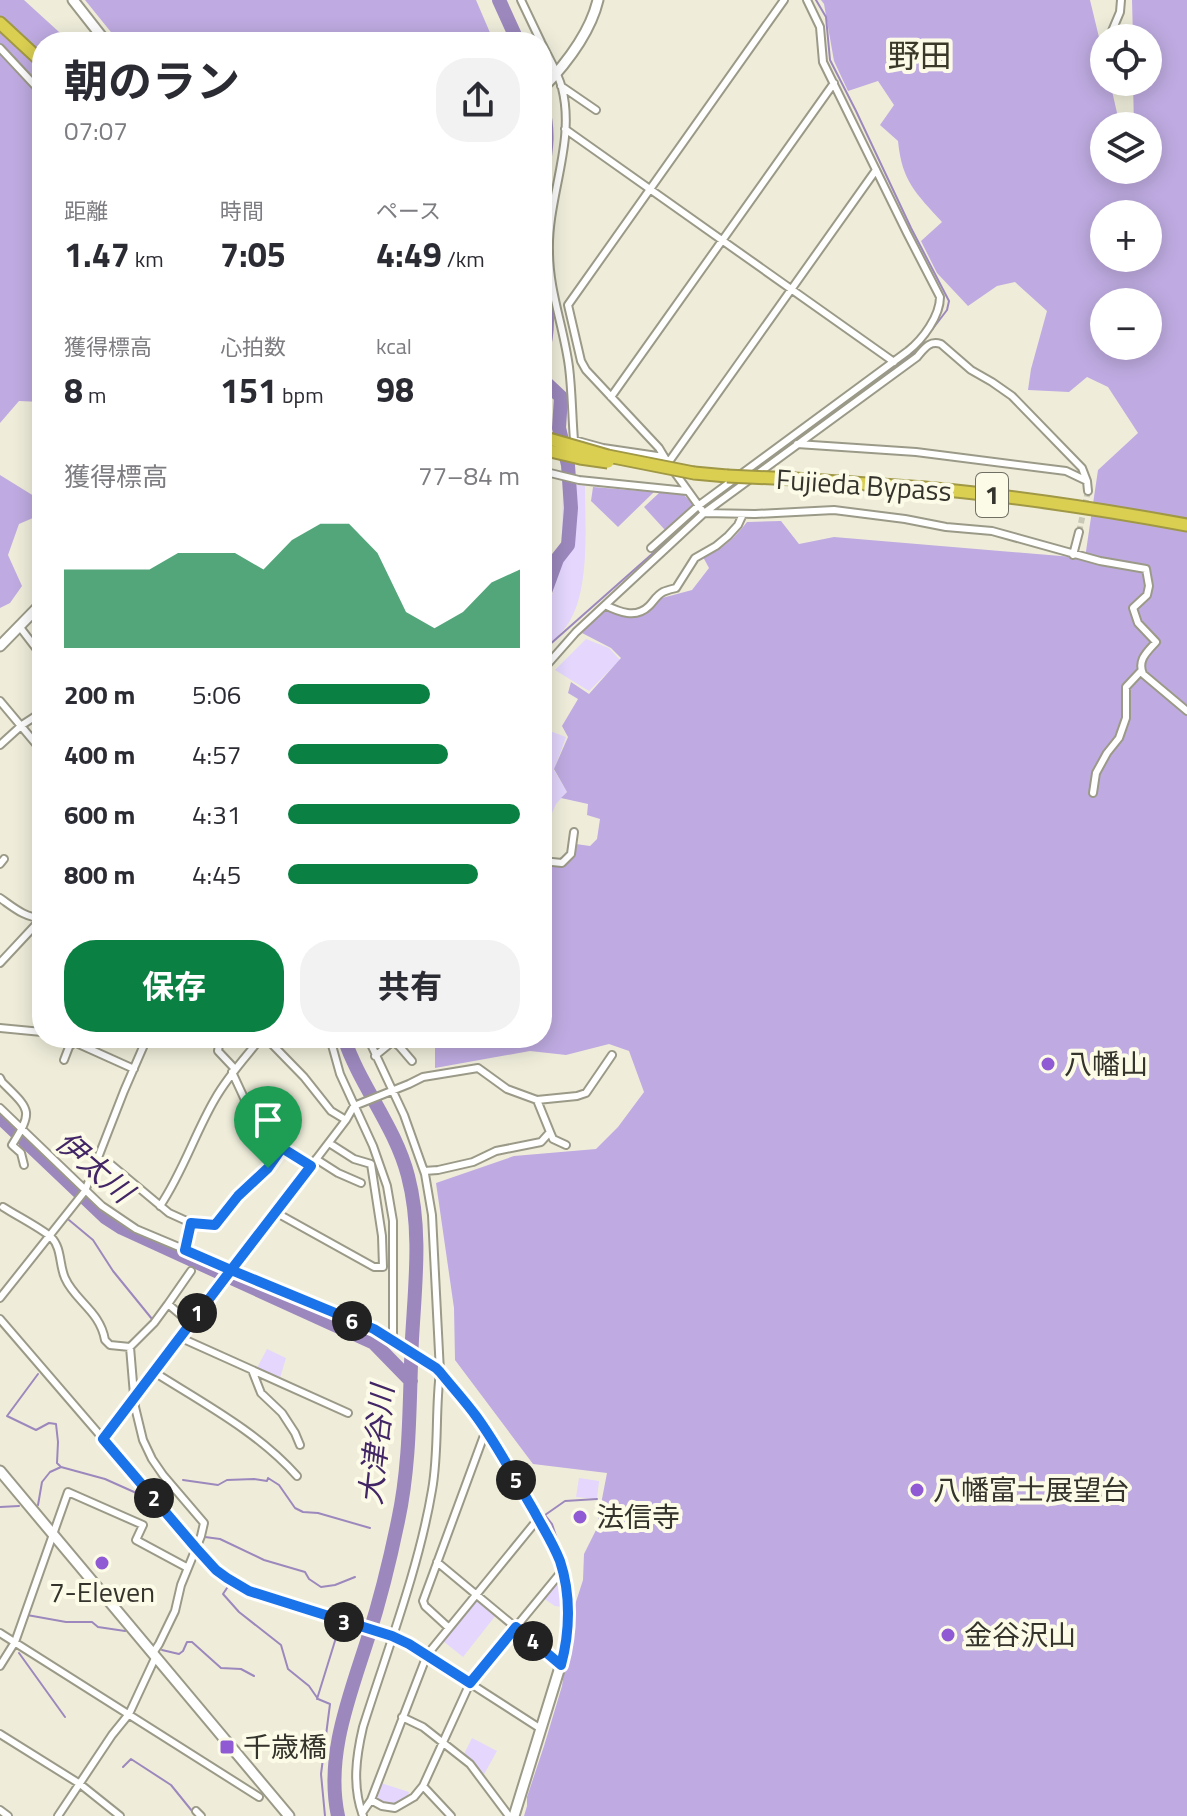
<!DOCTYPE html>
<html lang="ja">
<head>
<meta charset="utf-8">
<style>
	body { margin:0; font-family:"Titillium Web","Noto Sans JP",sans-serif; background:#f2f2f3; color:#2b2b33; height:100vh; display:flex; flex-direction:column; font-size:30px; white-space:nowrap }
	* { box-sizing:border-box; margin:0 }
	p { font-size:26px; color:#7c7c81 }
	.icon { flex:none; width:44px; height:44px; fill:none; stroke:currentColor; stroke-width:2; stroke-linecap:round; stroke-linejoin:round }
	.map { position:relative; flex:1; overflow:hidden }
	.drawer { position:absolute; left:32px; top:32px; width:520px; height:1016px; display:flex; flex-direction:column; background:#fff; border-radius:32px; box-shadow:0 4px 20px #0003 }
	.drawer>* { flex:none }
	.fabs { position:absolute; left:1090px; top:24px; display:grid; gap:16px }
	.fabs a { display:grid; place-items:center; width:72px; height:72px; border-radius:50%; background:#fff; box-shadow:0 4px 20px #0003; font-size:40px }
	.pin { position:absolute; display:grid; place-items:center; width:68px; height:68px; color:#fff; margin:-82px -34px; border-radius:50% 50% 50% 0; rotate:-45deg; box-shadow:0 0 8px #0007 }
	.pin .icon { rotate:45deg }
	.km { position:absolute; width:40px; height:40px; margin:-20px; border-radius:50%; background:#222; color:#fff; font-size:22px; line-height:40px; text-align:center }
	.round { display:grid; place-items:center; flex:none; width:84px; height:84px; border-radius:32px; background:#f2f2f3 }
	.headline { display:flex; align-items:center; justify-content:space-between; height:136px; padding:0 32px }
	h1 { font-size:44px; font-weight:700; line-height:60px }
	.figures { display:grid; grid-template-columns:repeat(3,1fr); gap:12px; height:136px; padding:8px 32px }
	.figures div { display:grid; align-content:center }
	.figures b { font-size:34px; font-weight:700 }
	.figures small { font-size:22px; font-weight:400 }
	.figures p { font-size:22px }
	.chart { height:224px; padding:16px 32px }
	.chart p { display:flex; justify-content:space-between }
	.chart svg { width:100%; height:144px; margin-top:8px; fill:#0b8043; opacity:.7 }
	.primary-button { display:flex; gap:16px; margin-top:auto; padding:16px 32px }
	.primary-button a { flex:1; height:92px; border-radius:32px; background:#0b8043; color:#fff; font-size:32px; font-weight:700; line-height:92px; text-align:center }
	.primary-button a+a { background:#f2f2f3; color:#2b2b33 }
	ul { padding:0 32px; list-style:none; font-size:26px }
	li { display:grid; grid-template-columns:128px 96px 1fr; align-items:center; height:60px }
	li i { height:20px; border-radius:10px; background:#0b8043 }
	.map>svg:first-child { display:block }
	.green { fill:#e4d6fd }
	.forest { fill:#bfabe1; fill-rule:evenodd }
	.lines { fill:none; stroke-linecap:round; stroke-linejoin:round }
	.stream { stroke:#9c88bd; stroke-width:2 }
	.river { stroke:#9c88bd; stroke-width:14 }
	.street-tunnel { stroke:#cac8b7; stroke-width:6; stroke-dasharray:6 3; stroke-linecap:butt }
	.street-casing { stroke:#9b9a88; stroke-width:10 }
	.secondary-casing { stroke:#9b9a88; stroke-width:13 }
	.highway-casing { stroke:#a09844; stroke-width:15 }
	.street { stroke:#fff; stroke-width:6 }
	.secondary { stroke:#fff; stroke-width:9 }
	.highway { stroke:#dacf51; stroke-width:11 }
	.highway-bridge-casing { stroke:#a09844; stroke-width:15; stroke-linecap:butt }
	.highway-bridge { stroke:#dacf51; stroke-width:11 }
	.route-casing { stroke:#fff; stroke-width:16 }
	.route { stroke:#1a73e8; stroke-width:10 }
	.poi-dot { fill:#8f5ad3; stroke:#fcfbe7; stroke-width:3 }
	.labels { text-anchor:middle; stroke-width:8; stroke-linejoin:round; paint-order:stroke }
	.shield { fill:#fcfbe7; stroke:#706f64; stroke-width:2 }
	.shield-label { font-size:26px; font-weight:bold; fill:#34332c }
	.street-label { font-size:28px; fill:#34332c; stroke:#fcfbe7 }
	.poi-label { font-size:28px; fill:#34332c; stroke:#fcfbe7; text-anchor:start }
	.water-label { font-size:30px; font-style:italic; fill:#422666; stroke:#fcfbe7 }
	.quarter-label { font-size:32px; fill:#393829; stroke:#fcfbe7 }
</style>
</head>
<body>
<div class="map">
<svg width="1187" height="1816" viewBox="0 0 1187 1816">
	<rect width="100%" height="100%" fill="#efedda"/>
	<path class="green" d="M563,483L585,486C585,526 591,596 565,628C559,636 550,643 542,650V621L553,592L562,551Z
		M586,639L609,648L620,660L589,691L555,670Z
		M542,728L566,737L554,770L567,792L556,804L552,813L542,810Z
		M267,1349L286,1358L280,1378L257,1368Z
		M579,1478L599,1481L597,1499L576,1497Z
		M558,1580L561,1588L562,1607L555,1606L543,1598Z
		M478,1600L496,1615L463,1657L443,1641Z
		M472,1738L497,1751L482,1778L463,1756Z
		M381,1783L409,1792L408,1795L394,1805L377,1801Z"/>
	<path class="forest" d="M0,0H24L70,42H42V402L19,401L0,423Z
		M85,0H476L494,42H119Z
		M821,0H1090L1104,58V82H1110L1120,126H1104V170H1148V126H1134L1133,82H1148V38H1133L1132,0H1187V1816H524L527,1806V1797L544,1746L562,1686L572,1614L583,1580L584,1554L596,1530L607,1473L533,1464L455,1360L454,1308L436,1183L514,1156L596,1149L618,1127L644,1092L629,1051L609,1044L566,1055L530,1051L435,1068V1044L430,1038H542V862L563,865L573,855L576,844L590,846L597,839L600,819L587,815L588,804L561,798L567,792L554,769L568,737L562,726L578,699L568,693L571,682L589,694L621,658L611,648L582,633L605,606L637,616L647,610L662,598L692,590L709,568L703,557C722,549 734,539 747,522L781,521L799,544L834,537L1085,558L1098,470L1138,433L1108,387L1087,377L1069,392L1028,390L1031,369L1047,311L1015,282L997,286L968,306L937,273L921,241L942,222C916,193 902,182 898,141L880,125L894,105L878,81L848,91L834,61L824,4ZM1104,214H1148V258H1104ZM1104,302H1148V346H1104Z
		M0,475L42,501V514L19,524L8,555L22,586L10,603L0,608Z
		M593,487L654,492L618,527L591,501Z
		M659,493H682L696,507L665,530L644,507Z"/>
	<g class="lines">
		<path class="stream" d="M750,473L915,352L947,310L949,301L911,228L856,111L830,60L826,17L816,0
			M542,647L548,646L669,539L698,511L738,482
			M69,1220L93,1240L113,1271L152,1319
			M38,1374L7,1416L36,1430L49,1423L56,1424L58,1442L57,1463L61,1467
			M183,1480L218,1485L227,1480L254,1479L267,1481L268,1478L279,1485L295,1508L303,1512L318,1513L370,1528
			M38,1505L42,1482L50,1472L61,1467L105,1479L143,1496
			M0,1507L19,1506
			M205,1537L220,1539L264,1560L305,1572L309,1579L321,1587L335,1585L355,1577
			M564,1561L552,1524L545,1515L565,1501L597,1499
			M227,1588L223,1594L239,1612L281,1645L288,1669L309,1686L318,1699L330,1704L321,1774L325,1816
			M27,1615L66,1622H92L98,1627L125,1631
			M162,1650L179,1654L183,1651L187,1642H192L221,1668L241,1669L254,1676
			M19,1653L65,1717
			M317,1699L339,1628
			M123,1767L131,1759L171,1785L196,1816"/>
		<path class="river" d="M499,0L518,42
			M542,103C549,131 547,147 542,175
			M542,219V225
			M542,263C544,294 552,324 542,354
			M542,367L545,382L561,397L559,428L568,465L571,508L568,545L557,559L542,600
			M0,1117L105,1217L122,1228L374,1343L411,1381
			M338,1816C325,1756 350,1695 368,1638C380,1600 390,1560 398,1521C411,1461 409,1400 412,1339C415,1285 422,1229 408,1176C395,1126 360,1086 344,1038"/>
		<path class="street-tunnel" d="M1079,532L1088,491"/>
		<defs>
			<path id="street" d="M521,0L541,42
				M784,0L568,305L581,361L586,370L659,448L668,463L704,513L755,514L834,510L905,519L946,527L992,531L1100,561L1146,569L1149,586L1147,595L1133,608L1138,623L1156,642C1147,652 1137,660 1143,674L1187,711
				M1109,38L1120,12L1121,0
				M542,44C549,58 558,73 562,88C576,142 547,198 549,252C549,291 564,328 569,367C572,391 572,416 574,440L603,448L664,457
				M0,48L42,93
				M561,86L596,110
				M565,129L894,362
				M611,397L834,83
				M797,444L916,452L1066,471L1087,481L1088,491
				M542,449L544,527L542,548
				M668,463L876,170
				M542,471L579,480L687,491
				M651,548L698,506L908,351C923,339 940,316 940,297L907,233L823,62L820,27L807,0
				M1073,555L1079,532
				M605,605C619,612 636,619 649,606C653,602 657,595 663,592C667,590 672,589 676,588L695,558L716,546L728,536L738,525L743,514
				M19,626L42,656
				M542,675L546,666L576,632L704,513L917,357C924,349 929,340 941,344L971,370L992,382L1012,396L1082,468L1087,481
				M0,701L42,751
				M0,745L22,725L42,712
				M1093,793L1096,773L1107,753L1119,738L1126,718V687L1141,671
				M542,861L562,863L571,854L574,832
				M0,864L4,859
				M0,898C13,907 25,918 42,918
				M0,963L42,918
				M0,1028L42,1032
				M75,1038L74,1042L134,1069
				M220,1038L218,1051L235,1069
				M266,1038L304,1077L331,1111L346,1120
				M330,1038L340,1074L373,1146L387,1186L393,1221V1341
				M389,1038L400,1047L412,1061
				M375,1056L397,1038
				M64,1060L69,1047L74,1042
				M232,1072L258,1128L265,1136L311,1166
				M0,1078L2,1082C30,1110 34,1110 12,1145L21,1153L24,1165
				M0,1108L102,1206L136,1229L374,1329L436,1368L440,1372
				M550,1132L553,1139L566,1145
				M97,1159L108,1162L169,1213L191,1223L215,1225L238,1196L268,1168L282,1148
				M316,1159L338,1173L361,1183
				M424,1171L438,1170L473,1162L496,1151L541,1142L550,1132L537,1100
				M160,1206C183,1172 195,1133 215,1099C228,1076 245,1058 261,1038
				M3,1207C17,1216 39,1227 51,1237C62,1248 59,1265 65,1278C75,1301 100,1311 105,1340L110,1345L130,1347L154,1323L168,1304L190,1323
				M275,1212L374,1267H383L382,1236L371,1164L354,1159L329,1143
				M185,1250L191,1223
				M0,1298L85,1191L124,1091L147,1038
				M168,1304L191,1271
				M0,1319L216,1570L249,1591L390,1636L409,1644L541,1729
				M179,1337L348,1413
				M130,1347L135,1407L143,1440L152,1459L163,1475L204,1523L201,1536L181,1585L175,1611L159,1644L153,1653
				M252,1370L261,1393L282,1413L295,1433L300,1445
				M154,1372C203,1403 258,1432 297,1476
				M103,1439L346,1120L354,1106L409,1084L423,1077L478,1068L507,1089L537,1100L577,1096L586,1093L612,1055
				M437,1562L561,1665
				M449,1628L425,1606L423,1601L486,1430
				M0,1633L259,1797
				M0,1666L15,1642L68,1492L143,1525L136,1540L188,1568
				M402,1717L423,1727L470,1764L509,1816
				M0,1734L80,1784L120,1816
				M423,1786L451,1816
				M371,1800L427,1655L538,1519
				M0,1810L8,1816
				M196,1811L201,1816
				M362,1813L371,1800L382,1806L395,1808L414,1797L423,1786L470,1683L562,1571
				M58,1816L112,1735L129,1714L156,1656
				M363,1816C352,1786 356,1757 363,1727C387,1651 419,1568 432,1490C439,1451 435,1411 440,1372L432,1215L425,1174L404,1115L368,1038"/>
			<path id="secondary" d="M73,0L106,42
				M542,89C566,64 590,34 598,0
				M0,646L42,603
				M440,1372L474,1413L498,1448L549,1539L560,1561L566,1585L568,1612V1632L564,1654L514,1816
				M0,1471L289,1816"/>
			<path id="highway" d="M0,23L42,62
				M694,473L727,476
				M795,479C838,482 882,485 925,488C1013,496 1100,509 1187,525"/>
		</defs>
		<use href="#street" class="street-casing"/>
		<use href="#secondary" class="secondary-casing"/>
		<use href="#highway" class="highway-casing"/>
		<use href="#street" class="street"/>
		<use href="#secondary" class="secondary"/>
		<use href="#highway" class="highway"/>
		<defs>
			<path id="highway-bridge" d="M542,437L608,456L694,473
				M542,449L580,458L608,462
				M727,476L795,479"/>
		</defs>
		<use href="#highway-bridge" class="highway-bridge-casing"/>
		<use href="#highway-bridge" class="highway-bridge"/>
	</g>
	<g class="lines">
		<defs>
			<path id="route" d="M268,1168L238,1196L215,1225L191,1223L185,1250L231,1270L103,1439L196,1548L216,1570L227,1578L249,1591L392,1636L409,1644L470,1683L516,1627L561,1665C570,1632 571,1594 560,1561C553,1543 543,1528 534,1511C515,1479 498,1446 476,1416C465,1401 452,1387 440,1372L436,1368L374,1329L231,1270L311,1166L282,1148L268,1168"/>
		</defs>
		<use href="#route" class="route-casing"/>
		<use href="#route" class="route"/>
	</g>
	<g class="poi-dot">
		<circle cx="1048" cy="1064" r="8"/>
		<circle cx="917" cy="1490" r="8"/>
		<circle cx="580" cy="1517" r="8"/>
		<circle cx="102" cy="1563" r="8"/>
		<circle cx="948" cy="1635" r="8"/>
		<rect x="219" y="1739" width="16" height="16" rx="4"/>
	</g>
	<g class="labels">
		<rect class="shield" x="976" y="473" width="32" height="44" rx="6"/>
		<g class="shield-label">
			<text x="992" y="504">1</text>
		</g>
		<g class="street-label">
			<text transform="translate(864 485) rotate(4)" y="10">Fujieda Bypass</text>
		</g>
		<g class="poi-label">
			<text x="1064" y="1074">八幡山</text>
			<text x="933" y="1500">八幡富士展望台</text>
			<text x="596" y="1527">法信寺</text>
			<text x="102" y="1602" text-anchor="middle">7-Eleven</text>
			<text x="964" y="1645">金谷沢山</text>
			<text x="243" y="1757">千歳橋</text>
		</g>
		<g class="water-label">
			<text transform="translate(94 1167) rotate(41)" y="10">伊太川</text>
			<text transform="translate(377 1445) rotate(-84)" y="10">大津谷川</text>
		</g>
		<g class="quarter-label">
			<text x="920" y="67">野田</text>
		</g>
	</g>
</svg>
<div class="fabs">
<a><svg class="icon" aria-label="locate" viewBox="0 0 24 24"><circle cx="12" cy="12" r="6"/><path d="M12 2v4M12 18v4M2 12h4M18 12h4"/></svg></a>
<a><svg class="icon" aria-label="layers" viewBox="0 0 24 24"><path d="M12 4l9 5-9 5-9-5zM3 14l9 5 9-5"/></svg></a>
<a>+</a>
<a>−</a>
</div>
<div class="pin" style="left:268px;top:1168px;background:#1e9e55"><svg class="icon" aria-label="arrive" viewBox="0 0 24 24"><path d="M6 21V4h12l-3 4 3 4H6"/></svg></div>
<b class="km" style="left:197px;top:1313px">1</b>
<b class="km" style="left:154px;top:1498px">2</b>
<b class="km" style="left:344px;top:1622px">3</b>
<b class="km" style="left:533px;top:1641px">4</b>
<b class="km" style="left:516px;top:1480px">5</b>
<b class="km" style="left:352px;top:1321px">6</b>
<section class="drawer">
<div class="headline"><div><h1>朝のラン</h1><p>07:07</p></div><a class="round"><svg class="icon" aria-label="share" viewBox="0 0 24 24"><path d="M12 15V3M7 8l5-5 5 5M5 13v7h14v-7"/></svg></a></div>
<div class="figures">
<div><p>距離</p><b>1.47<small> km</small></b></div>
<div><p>時間</p><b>7:05</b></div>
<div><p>ペース</p><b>4:49<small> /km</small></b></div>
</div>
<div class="figures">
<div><p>獲得標高</p><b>8<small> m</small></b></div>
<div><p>心拍数</p><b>151<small> bpm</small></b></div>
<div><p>kcal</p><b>98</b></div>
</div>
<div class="chart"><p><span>獲得標高</span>77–84 m</p>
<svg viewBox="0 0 160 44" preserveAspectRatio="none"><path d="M0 44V20L10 20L20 20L30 20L40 15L50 15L60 15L70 20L80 11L90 6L100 6L110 15L120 33L130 38L140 33L150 24L160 20V44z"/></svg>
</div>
<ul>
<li><b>200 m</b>5:06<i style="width:61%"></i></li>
<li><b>400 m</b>4:57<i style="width:69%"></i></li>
<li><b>600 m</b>4:31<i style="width:100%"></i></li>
<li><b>800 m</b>4:45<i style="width:82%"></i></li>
</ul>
<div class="primary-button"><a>保存</a><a>共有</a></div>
</section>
</div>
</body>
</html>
